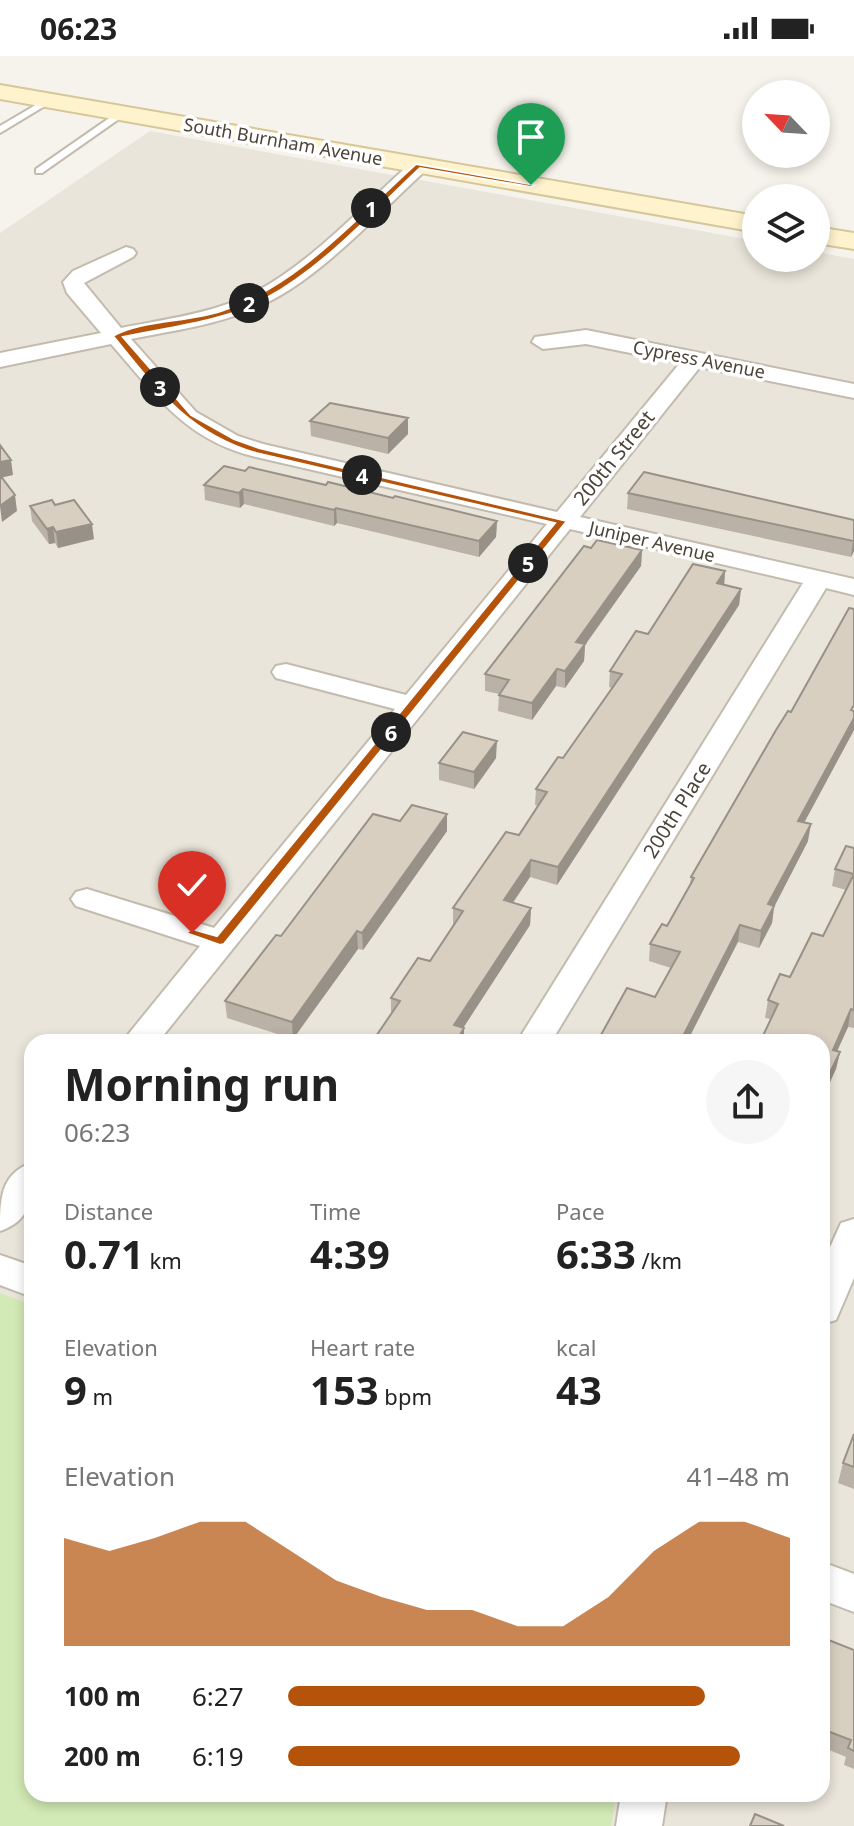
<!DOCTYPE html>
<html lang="en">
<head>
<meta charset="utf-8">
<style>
	body { margin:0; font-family:"Noto Sans",sans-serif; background:#f6f6f6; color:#222; height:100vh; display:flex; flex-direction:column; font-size:30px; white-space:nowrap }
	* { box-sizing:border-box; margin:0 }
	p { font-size:26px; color:#767676 }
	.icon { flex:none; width:44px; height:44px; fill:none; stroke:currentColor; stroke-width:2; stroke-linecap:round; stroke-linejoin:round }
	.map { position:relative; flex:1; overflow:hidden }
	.panel { position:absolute; left:24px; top:978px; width:806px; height:768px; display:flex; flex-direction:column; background:#fff; border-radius:24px; box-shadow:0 4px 12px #0003 }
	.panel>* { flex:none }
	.needle { width:52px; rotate:295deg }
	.tools { position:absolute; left:742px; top:24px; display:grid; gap:16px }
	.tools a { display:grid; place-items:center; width:88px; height:88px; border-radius:50%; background:#fff; box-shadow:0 4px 12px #0003; font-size:40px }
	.pin { position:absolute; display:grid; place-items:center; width:68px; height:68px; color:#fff; margin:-82px -34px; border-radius:50% 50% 50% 0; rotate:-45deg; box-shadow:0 0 8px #0007 }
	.pin .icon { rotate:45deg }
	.km { position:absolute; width:40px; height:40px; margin:-20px; border-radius:50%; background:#222; color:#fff; font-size:22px; line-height:40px; text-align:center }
	.round { display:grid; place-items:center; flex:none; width:84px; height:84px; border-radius:42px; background:#f6f6f6 }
	.overview { display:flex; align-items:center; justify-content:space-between; height:136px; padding:0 40px }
	h1 { font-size:44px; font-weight:700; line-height:60px }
	.figures { display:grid; grid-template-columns:repeat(3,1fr); gap:12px; height:136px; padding:8px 40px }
	.figures div { display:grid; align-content:center }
	.figures b { font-size:40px; font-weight:700 }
	.figures small { font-size:22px; font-weight:400 }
	.figures p { font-size:22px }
	.chart { height:224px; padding:16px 40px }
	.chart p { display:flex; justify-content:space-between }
	.chart svg { width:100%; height:144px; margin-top:8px; fill:#b45309; opacity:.7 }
	ul { padding:0 40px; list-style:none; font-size:26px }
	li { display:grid; grid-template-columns:128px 96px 1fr; align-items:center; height:60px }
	li i { height:20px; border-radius:10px; background:#b45309 }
	.status { display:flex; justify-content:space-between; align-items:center; height:56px; padding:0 40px; background:#fff; direction:ltr }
	.status svg { height:22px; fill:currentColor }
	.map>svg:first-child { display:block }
	.residential { fill:#eae5da; fill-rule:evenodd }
	.green { fill:#d2eab5 }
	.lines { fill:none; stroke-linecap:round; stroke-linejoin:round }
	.lane-casing { stroke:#c2bbae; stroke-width:4 }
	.street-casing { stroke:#c2bbae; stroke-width:4 }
	.secondary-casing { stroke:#d6c79b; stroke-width:4 }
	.lane { fill:#fff; fill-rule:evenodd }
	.street { fill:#fff; fill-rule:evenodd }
	.secondary { fill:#fff3cd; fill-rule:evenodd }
	.wall { fill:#bab2a6 }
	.shaded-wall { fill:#979187 }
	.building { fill:#d8cfc1; stroke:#979187; stroke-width:2 }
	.route { fill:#b45309; stroke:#fff; stroke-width:2 }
	.labels { text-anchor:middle; stroke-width:7; stroke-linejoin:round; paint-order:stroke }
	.far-street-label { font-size:18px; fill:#4b4439; stroke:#fff }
	.street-label { font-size:20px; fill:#4b4439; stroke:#fff }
</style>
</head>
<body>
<div class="status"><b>06:23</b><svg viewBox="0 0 49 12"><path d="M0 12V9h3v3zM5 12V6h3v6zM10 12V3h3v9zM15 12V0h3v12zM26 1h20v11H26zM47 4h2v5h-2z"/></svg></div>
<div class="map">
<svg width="854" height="1770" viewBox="0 0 854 1770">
	<rect width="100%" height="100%" fill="#f6f3ec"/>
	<path class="residential" d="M150,75L756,185V202H816V196L854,203V1770H0V177ZM32,986H822V1738H32Z"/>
	<path class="green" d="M0,1237L32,1249V1738H616L611,1770H0Z"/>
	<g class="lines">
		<defs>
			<path id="lane" d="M46,43L53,45L0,77V70Z
				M118,56L126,58L42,117H36V113Z"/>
			<path id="street" d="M419,104L428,110L426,114C380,156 321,221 266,247C224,268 176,274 131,283L196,356L238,380L263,388L557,456L680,307L586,288L543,293L532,286L535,281L586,274L854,328V342L700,311L580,461L854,523V539L826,532L551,986H517L803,527L570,473L158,986H122L200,890L76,850L71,843L76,836L87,833L214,872L395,653L276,622L272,616L276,610L286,608L406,639L547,468L256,401C185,384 156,339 111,288L0,311V297L101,277L67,237L63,226L73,215L126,191L133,193L136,197L133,201L84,227L121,272C165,263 211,258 251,238C306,212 366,147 412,106Z
				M32,1107C32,1137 34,1164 0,1175C0,1145 0,1117 32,1107Z
				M854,1163V1222L836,1264L822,1268V1209L841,1167Z
				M0,1199L32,1210V1241L0,1229Z
				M822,1506L854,1518V1556L822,1544Z
				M621,1738H667L662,1770H616Z"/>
			<path id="secondary" d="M0,29L756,160V176L0,43Z
				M816,171L854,177V193L816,187Z"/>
		</defs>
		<use href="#lane" class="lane-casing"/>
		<use href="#street" class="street-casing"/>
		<use href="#secondary" class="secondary-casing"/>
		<use href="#lane" class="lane"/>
		<use href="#street" class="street"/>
		<use href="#secondary" class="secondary"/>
	</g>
	<path class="wall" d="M310,365L408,378L388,398L311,380Z
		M245,415L326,429L497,465L496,481L479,501L337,467L334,470L244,448L240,452L205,444L204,429Z
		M628,437L854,464V495L851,501L627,453Z
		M55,449L94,483L58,492L55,487L49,488L32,465L30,450Z
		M591,492L642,494L641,510L585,589L584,605L565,632L556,630L532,664L498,655L499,638L485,635V618Z
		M725,515L724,529L741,533L739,549L557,829L530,821L513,847L531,852L530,869L463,972H464V986H372L391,958V942L430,905L453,870V852L519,779L538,750L535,749L536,733L563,702L612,632L609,631L610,615L648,578Z
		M854,674L804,766L808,785L774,851L772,867L759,892L738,886L655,941L671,912L649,905L650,888L667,870L690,828L691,821Z
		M496,702L474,733L439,724V707Z
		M400,765L447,775L363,894L358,893L293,983L227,962L225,945L281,880Z
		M854,792V972L848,971L837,995L840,996L836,1013L771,963L765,962L768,944L790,921L823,880L846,834L832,830L835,813Z
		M854,1378V1433L838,1427L843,1407Z
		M822,1594H854V1713L844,1709L846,1701L822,1691Z"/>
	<path class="shaded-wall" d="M408,362V378L388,398V382Z
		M11,404L13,419L0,422V406Z
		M243,433L244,448L240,452L239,437Z
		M15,439L17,455L2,466L0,450Z
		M336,452L337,467L334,470V454Z
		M497,465L496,481L479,501V485Z
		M92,468L94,483L58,492L56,476Z
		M53,471L55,487L49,488L47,473Z
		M854,484V495L851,501L853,485Z
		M642,494L641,510L585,589L584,605L565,632V615L576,586Z
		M725,515L724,531L717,527Z
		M741,533L739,549L557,829L558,811Z
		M557,613L556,630L532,664V647Z
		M854,662V674L796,782L798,765Z
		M497,685L496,702L474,733V716Z
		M447,758V775L363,894L362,877Z
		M811,768L808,785L774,851L772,867L759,892L761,875L768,848Z
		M531,804L530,821L503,861L504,844Z
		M531,852L530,869L454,986V969Z
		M740,869L738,886L687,986H680Z
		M357,875L358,893L293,983L292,966Z
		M851,953L848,971L830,1011L833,994Z
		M464,972V986H456Z
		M840,996L836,1013L822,1044V1033Z"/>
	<path class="building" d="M330,347L408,362L388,382L310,365Z
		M0,389L11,404L0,406Z
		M224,410L245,415L249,411L326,429L328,426L393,442L395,440L497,465L479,485L336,452L334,454L243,433L239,437L204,429Z
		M644,416L854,464V484L853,485L628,437Z
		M0,419L15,439L0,450Z
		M52,444L55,449L74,444L92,468L56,476L53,471L47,473L30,450Z
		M597,484L642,494L576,586L585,588L565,615L557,613L532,647L499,639L509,624L485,618L584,490L591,492Z
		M693,508L725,515L717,527L741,533L558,811L531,804L504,844L531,852L454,969L464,972L456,986H372L400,945L391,942L418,902L430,905L463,855L453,852L478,816L506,776L519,779L547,736L536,733L558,701L563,702L622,618L610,615L636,575L648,578Z
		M849,552L854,553V649L851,654L854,655V662L798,765L811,768L768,848L774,850L761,875L740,869L680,986H597L627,932L655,941L680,896L650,888L662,868L667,870L694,822L691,821L776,674L788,655L791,656Z
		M463,676L497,685L474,716L439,707Z
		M412,749L447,758L362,877L357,875L292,966L225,945L276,879L281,880L373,758L400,765Z
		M846,790L854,792V954L851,953L833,994L840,996L822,1033V986H760L778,948L768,944L780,918L790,921L812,877L823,880L854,818L835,813Z
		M854,1378V1411L843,1407Z
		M826,1583L854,1594V1695L848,1692L851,1684L822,1673V1594Z
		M755,1758L784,1770H750Z"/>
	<path class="route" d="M416,108L535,129L531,131L420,112C372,157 324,211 265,243C223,266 170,271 123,281L191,359L234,383L259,392L567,465L224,888L220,889L186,877L192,873L217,880L555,467L256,397C188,377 156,333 113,280C141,264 188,266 221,255C298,230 357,161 416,108Z"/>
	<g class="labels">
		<g class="far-street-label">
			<text transform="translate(283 86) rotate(10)" y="6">South Burnham Avenue</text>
			<text transform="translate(699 304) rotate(11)" y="6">Cypress Avenue</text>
			<text transform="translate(652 486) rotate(13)" y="6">Juniper Avenue</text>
		</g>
		<g class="street-label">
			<text transform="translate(614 402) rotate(-51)" y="7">200th Street</text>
			<text transform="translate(677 754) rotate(-58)" y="7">200th Place</text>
		</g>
	</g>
</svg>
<div class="tools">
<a><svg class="needle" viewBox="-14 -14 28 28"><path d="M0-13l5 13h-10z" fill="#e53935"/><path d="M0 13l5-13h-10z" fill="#767676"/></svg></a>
<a><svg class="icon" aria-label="layers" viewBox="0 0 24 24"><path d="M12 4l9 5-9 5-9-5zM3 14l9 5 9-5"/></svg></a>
</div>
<div class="pin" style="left:531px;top:129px;background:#1e9e55"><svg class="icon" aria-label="arrive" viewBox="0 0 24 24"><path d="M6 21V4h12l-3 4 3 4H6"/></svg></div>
<div class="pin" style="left:192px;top:877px;background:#d93025"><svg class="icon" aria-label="check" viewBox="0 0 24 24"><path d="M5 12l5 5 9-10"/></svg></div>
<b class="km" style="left:371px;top:152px">1</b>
<b class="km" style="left:249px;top:247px">2</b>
<b class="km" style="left:160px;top:331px">3</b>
<b class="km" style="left:362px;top:419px">4</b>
<b class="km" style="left:528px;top:507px">5</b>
<b class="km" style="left:391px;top:676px">6</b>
<section class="panel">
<div class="overview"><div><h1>Morning run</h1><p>06:23</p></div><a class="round"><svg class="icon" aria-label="share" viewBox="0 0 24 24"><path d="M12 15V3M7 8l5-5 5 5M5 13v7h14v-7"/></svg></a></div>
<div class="figures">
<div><p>Distance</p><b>0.71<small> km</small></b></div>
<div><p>Time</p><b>4:39</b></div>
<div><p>Pace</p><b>6:33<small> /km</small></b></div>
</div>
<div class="figures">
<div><p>Elevation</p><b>9<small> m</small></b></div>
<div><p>Heart rate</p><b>153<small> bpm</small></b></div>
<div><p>kcal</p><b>43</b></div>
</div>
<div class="chart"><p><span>Elevation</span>41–48 m</p>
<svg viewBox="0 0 160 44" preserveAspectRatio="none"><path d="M0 44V11L10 15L20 11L30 6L40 6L50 15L60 24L70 29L80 33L90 33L100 38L110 38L120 29L130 15L140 6L150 6L160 11V44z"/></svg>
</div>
<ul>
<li><b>100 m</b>6:27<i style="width:83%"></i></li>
<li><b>200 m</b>6:19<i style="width:90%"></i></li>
</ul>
</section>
</div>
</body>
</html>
